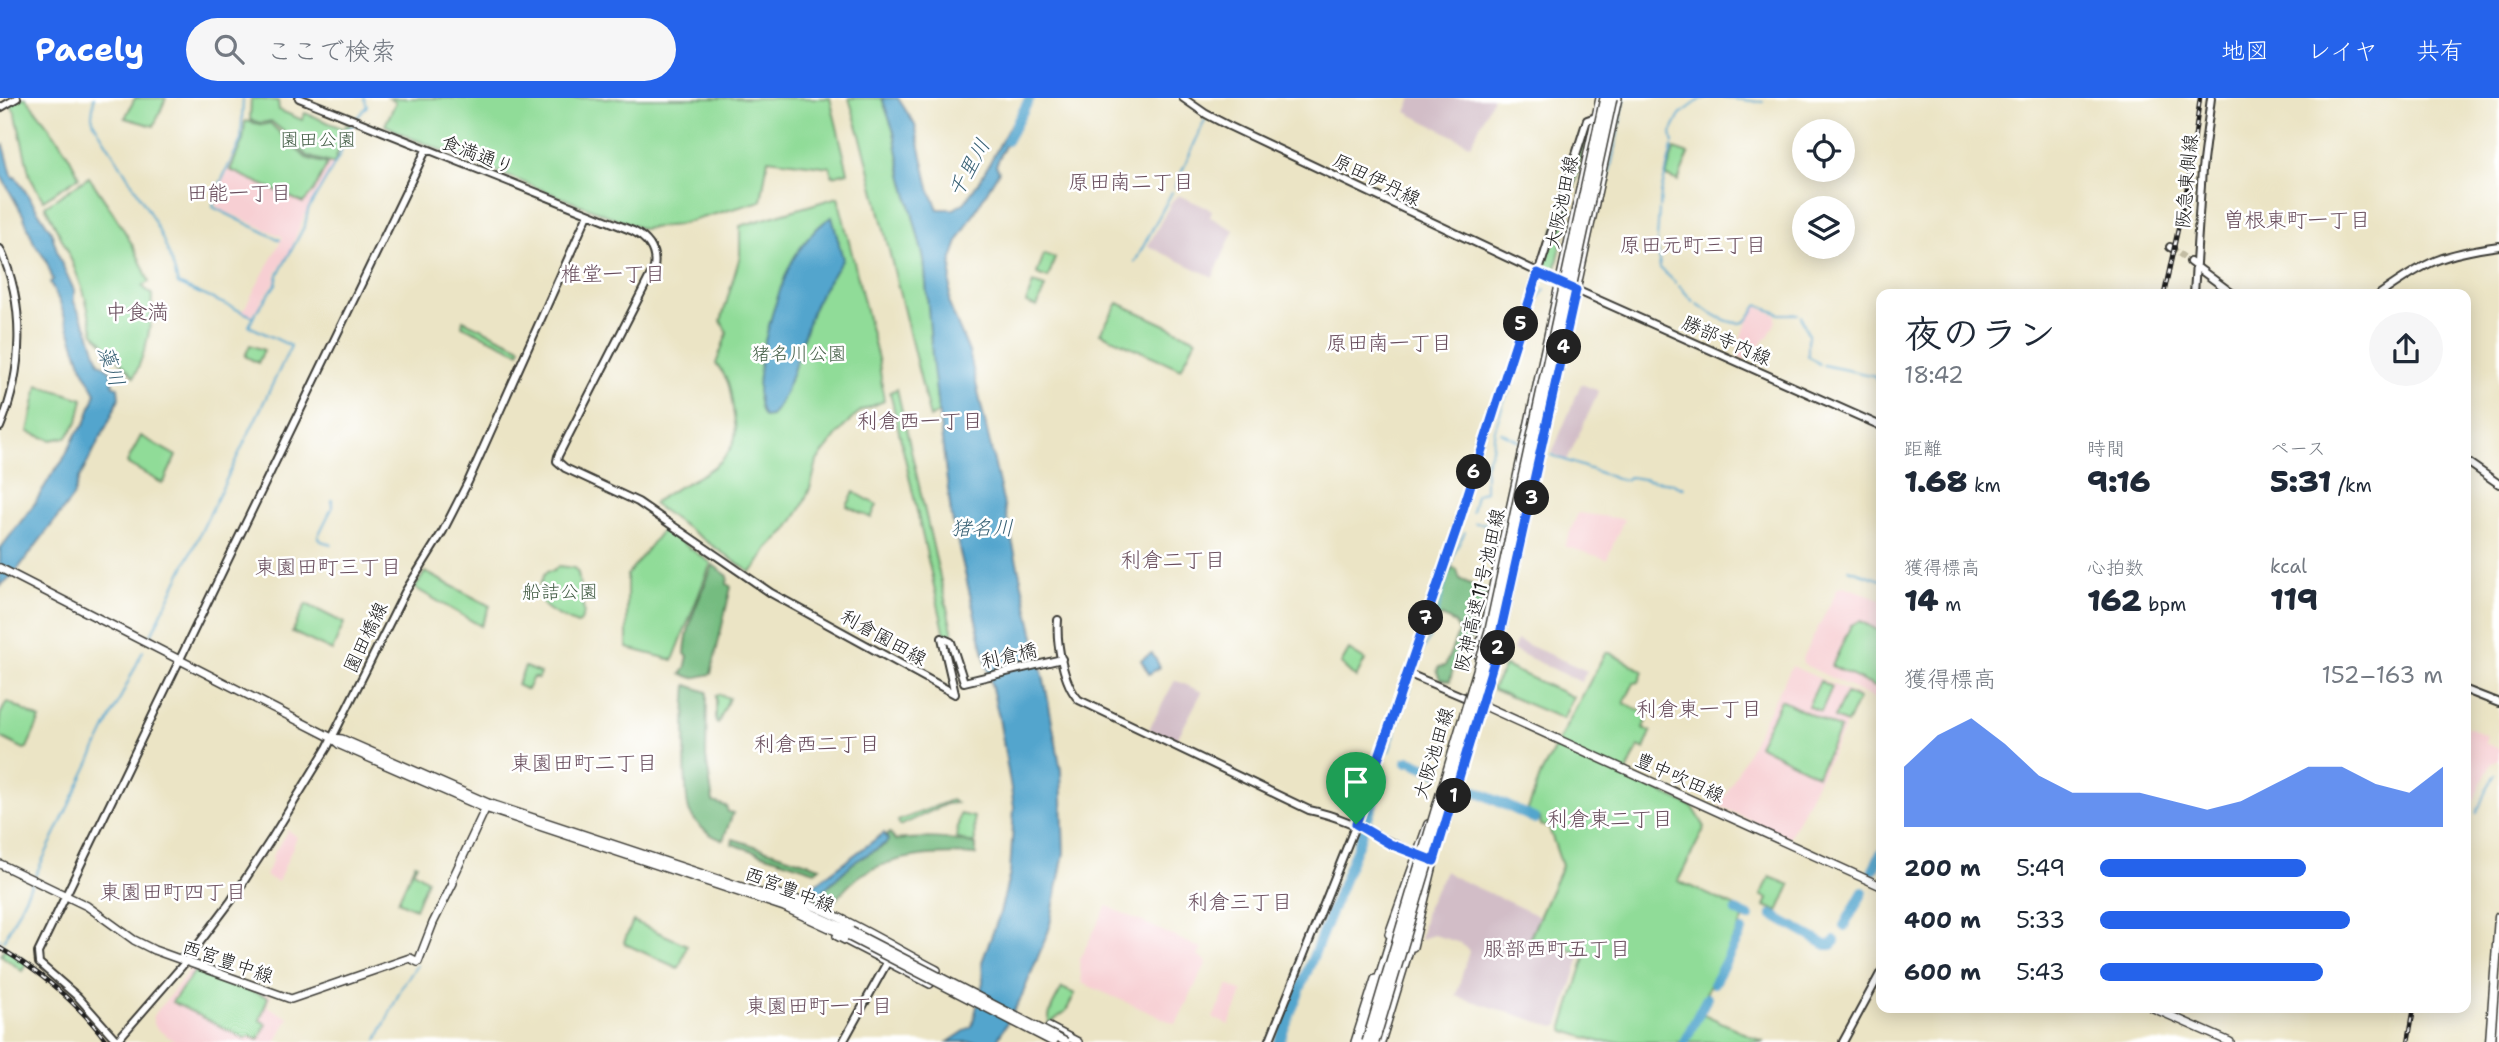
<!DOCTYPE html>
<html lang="ja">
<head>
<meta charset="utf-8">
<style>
	body { margin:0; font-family:"Shantell Sans","Klee One",sans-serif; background:#f6f6f7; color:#1f2937; height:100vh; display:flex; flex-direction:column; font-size:26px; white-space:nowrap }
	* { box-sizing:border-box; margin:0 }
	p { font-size:23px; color:#747a83 }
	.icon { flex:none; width:38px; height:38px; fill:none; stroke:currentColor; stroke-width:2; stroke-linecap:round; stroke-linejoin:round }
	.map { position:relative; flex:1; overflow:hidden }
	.sheet { position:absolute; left:1876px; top:191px; width:595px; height:724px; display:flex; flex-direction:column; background:#fff; border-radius:14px; box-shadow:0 4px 18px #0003 }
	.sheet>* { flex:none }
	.buttons { position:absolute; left:1792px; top:21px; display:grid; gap:14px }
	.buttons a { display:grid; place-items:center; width:63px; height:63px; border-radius:50%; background:#fff; box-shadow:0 4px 18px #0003; font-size:35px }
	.pin { position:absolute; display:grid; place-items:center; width:60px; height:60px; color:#fff; margin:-72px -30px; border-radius:50% 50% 50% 0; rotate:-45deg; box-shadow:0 0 7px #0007 }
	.pin .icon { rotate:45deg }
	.km { position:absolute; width:35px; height:35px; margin:-18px; border-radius:50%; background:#222; color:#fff; font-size:19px; line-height:35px; text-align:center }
	.round { display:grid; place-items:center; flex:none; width:74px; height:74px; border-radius:37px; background:#f6f6f7 }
	.head { display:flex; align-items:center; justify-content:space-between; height:119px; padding:0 28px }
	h1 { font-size:38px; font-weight:800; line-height:52px }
	.metrics { display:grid; grid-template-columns:repeat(3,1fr); gap:10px; height:119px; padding:7px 28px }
	.metrics div { display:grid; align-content:center }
	.metrics b { font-size:30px; font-weight:800 }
	.metrics small { font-size:19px; font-weight:400 }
	.metrics p { font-size:19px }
	.chart { height:196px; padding:14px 28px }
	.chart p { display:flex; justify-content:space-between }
	.chart svg { width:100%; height:126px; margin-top:7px; fill:#2563eb; opacity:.7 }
	ul { padding:0 28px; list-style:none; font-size:23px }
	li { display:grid; grid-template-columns:112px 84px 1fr; align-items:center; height:52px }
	li i { height:18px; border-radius:9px; background:#2563eb }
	header { display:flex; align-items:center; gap:42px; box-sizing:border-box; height:98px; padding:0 35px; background:#2563eb; color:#fff }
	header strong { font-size:33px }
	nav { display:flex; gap:38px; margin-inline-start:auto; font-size:24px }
	.search { width:490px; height:63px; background:#f6f6f7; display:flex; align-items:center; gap:18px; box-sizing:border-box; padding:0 24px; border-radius:38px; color:#747a83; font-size:26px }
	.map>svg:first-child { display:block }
	.built { fill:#f7cfd3 }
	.industrial { fill:#d2bdc7 }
	.green { fill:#90dc98; stroke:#567c5a; stroke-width:2 }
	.forest { fill:#74bc80; stroke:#486c4e; stroke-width:2 }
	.water { fill:#52a5cd; stroke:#376074; stroke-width:2 }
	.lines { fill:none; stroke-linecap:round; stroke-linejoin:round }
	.stream { stroke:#52a5cd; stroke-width:2 }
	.river { stroke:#52a5cd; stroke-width:10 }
	.tertiary-tunnel { stroke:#c2bca3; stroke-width:6; stroke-dasharray:6 3; stroke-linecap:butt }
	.tertiary-casing { stroke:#3b3a35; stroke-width:10 }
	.secondary-casing { stroke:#3b3a35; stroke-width:10 }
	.primary-casing { stroke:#3b3a35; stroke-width:10 }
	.trunk-casing { stroke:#3b3a35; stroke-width:11 }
	.motorway-casing { stroke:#3b3a35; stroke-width:12 }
	.tertiary { stroke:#fff; stroke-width:6 }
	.secondary { stroke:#fff; stroke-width:7 }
	.primary { stroke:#fff; stroke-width:7 }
	.trunk { stroke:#fff; stroke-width:8 }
	.motorway { stroke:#fff; stroke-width:9 }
	.rail-casing { stroke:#1c1c1c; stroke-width:4.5 }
	.rail { stroke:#fff; stroke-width:2; stroke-dasharray:5; stroke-linecap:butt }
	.secondary-bridge-casing { stroke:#3b3a35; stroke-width:10; stroke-linecap:butt }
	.motorway-bridge-casing { stroke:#3b3a35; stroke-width:12; stroke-linecap:butt }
	.secondary-bridge { stroke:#fff; stroke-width:7 }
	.motorway-bridge { stroke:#fff; stroke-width:9 }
	.route-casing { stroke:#fff; stroke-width:14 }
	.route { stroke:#2563eb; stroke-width:9 }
	.labels { text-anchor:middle; stroke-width:5; stroke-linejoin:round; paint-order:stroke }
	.park-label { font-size:19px; fill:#455f47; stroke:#fff }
	.street-label { font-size:19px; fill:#1c1c1c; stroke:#fff }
	.water-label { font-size:21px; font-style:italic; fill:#376074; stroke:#fff }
	.neighbourhood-label { font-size:21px; fill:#684d5c; stroke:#fff }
</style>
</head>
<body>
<header>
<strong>Pacely</strong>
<div class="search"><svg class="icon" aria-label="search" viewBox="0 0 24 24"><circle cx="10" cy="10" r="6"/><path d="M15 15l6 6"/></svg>ここで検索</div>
<nav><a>地図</a><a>レイヤ</a><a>共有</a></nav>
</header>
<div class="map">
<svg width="2499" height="944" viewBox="0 0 2499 944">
	<rect width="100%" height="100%" fill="#fff"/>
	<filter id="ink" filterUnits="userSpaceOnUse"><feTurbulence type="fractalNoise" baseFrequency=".0143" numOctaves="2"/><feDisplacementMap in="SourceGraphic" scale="14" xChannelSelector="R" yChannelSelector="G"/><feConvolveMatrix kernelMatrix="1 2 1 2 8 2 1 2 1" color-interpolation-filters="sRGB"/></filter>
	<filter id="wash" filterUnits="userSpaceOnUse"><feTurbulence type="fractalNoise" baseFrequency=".00686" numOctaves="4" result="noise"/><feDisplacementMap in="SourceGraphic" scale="28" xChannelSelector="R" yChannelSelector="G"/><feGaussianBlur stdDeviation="1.57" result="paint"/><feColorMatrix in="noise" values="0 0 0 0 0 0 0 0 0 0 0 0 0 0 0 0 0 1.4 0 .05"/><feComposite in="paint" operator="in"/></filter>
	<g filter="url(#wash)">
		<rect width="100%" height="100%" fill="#ebe4c5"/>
		<path class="built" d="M244,22L263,26L270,24L306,59L333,67L307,111L290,153L276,176L275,184L252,217L243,213L283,139L218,110L214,103L242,42Z
			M1756,208L1776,217V223L1768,239L1745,262L1737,258L1742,235Z
			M1578,415L1624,421L1607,461L1564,448Z
			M1844,488L1881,501V604L1803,566L1802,561L1838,490Z
			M1792,568L1860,599L1789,740L1720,708Z
			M2466,628L2487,638L2485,645L2499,651V661L2492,665L2481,685L2467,720Z
			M288,732L297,739L278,784L265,778L273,761L271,760Z
			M1107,808L1202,851L1198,858L1207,864L1176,926L1082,885L1079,862Z
			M192,870L271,897L267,908L289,920L276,944H175L160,933L153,926V918Z
			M1228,887L1243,894L1229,927L1213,920Z"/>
		<path class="industrial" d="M1412,0H1493L1471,47L1406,14Z
			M1178,97L1212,112L1210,119L1234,132L1213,179L1148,148L1172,103Z
			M1581,286L1599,293L1567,362L1552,355Z
			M1517,542L1587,573L1581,584L1513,552Z
			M1175,582L1202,594L1176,643L1149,631Z
			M1445,773L1454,779L1539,818L1528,842L1580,859L1559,927L1555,929L1456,898L1469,853L1460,845L1434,837L1420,841L1427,808Z"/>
		<path class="green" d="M8,0H26C46,25 67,49 79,79L43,102L30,79L16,17Z
			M135,0H166L154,28L125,20Z
			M251,0L278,3L279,12L302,22L305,15L344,31L346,26L351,28L344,35L334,66L307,58L284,34L271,23L261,25L250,22Z
			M389,0H830L848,74L832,78L830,69L768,61L761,103L677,127L642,131L411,40L385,27L396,4Z
			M849,0H882L894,34L901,72L924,161L938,315L930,320L865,54Z
			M245,23L263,27L270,25L306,60L327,66L314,93L303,105L230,72L243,42Z
			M1585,34H1587L1555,174L1543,168Z
			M1674,51L1689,56L1678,83L1666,78Z
			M89,79C112,113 135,145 149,184L142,188L152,197C151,231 148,248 134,279L94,235L84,195L67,151L45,108Z
			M838,99L879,265L884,303L860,313L842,331L817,363L811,388L802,409L787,432L768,450L756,469L750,474L653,406C676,384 722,377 734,343C738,333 734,321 733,311C730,290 730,282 716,266L727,235L721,223L740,158V128Z
			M1044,156L1055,160L1048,180L1037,176Z
			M1033,185L1045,189L1037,209L1026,205Z
			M1118,205L1196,241L1181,271L1100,235Z
			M463,222L521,249L519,254L462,228Z
			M250,247L264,252L258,265L245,258Z
			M38,287L83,301L78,323L67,339L51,342L28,334Z
			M897,291L955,545L945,537L890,294Z
			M141,338L176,358L164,384L162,385L128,366L127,364Z
			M854,394L877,407L871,420L847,408Z
			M663,431L711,465L673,562L627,550V477Z
			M559,468L574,470L578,475L584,515L580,525L577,526C551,514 526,506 546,474L553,473Z
			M425,474L490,508L481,528L415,490Z
			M306,506L344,525L332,553L292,534Z
			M1860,523L1881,534V592L1832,568L1851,527Z
			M1349,552L1365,562L1356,580L1341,566Z
			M1605,555H1610L1643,573L1639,584L1634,585L1624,605L1649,617L1643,630L1651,634L1644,651L1638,649L1625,678L1693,709L1705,729L1678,783L1736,809L1734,816L1744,820L1697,913L1764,944H1601L1565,933L1563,929L1585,859L1558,846H1541L1529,842L1562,768L1549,730L1541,727L1540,720L1527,714L1541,676Z
			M1505,568L1573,599L1563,621L1492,591Z
			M525,569L540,575L538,581L533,579L527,592L517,587Z
			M1820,583L1832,589L1821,614L1808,608Z
			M1846,595L1859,601L1847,625L1834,620Z
			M718,596L729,600L718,626L716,625V597Z
			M1781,602L1840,631L1817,677L1758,647Z
			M8,604L40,621L27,650L24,651L0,639V617L6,605Z
			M951,702L956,705L946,706L900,728L898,723Z
			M960,716L974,719L975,746L956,740Z
			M415,765L417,766L413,773L427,782L415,811L398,803Z
			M1770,779L1790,787L1778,814L1765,808L1768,801L1761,797Z
			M633,823L687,847L680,868L678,870L625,846L624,844Z
			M5,849L27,864L22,873L1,857Z
			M195,873L268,899L260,922L266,926L259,942L250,938L246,941L172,904Z
			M1062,890L1075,896L1066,913L1049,926C1047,914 1056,901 1062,890Z"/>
		<path class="forest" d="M713,467L728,478L727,486L731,489L711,576L693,580L681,576L685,571L688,558L685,556C686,525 702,495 713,467Z
			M1453,470L1457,472L1460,481L1487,494L1479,521L1468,513L1464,518L1466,525L1478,527L1475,539C1461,547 1453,568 1450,583L1440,581L1437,574L1439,569L1445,568L1459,533L1455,525L1442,518L1438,521L1433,513L1437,493L1443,488L1444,482Z
			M687,587L707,594L706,659L713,704L726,708L728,714L733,715L723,742C709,738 697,727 690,715C683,702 685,606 687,587Z
			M890,735L895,742C923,739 948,739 976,747V757C938,755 897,756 863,776C849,784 838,800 827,811L799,798L810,789L817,796L821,795L853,765L886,746L888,742L886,737Z
			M733,741L820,769L815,773L732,746Z"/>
		<path class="water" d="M882,0H898L915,27L929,90L938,111H954L965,104L982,79L1009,29L1020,15L996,67L999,73L959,141L952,161L949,206L969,254L1046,591L1061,672L1064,755L1049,832L1021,900L996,944H948L972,928L983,884L982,864L1000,815L1010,775L1014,709L999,620L951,416L933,270L924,161L901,72L894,34Z
			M4,47L12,77L14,80L16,79L51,133L60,162L74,192V204L89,234L99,264L111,273L113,288L118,289L119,300L110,321L79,381L73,399L14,476L0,488V451L35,405L52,376L62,364L76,336L85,326L96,295L83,271L60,205L50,184L53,182L46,162L34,145L23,117L0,76V50Z
			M832,119L843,161C834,175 824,188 817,203C799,238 796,287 771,318L764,319C745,290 778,187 795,158C805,143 817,127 832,119Z
			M1152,555L1160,569L1149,576L1141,562Z
			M884,735L888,742L886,745L853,765L820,795L817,796L811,789Z"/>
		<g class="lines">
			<path class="stream" d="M94,0L92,18L94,25C125,76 164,126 178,186L252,218
				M243,0L241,42L215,96L213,109L280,142
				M1723,0L1763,4
				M1682,15L1701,1L1707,0
				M356,21L367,8L364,0
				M1673,46L1671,35L1681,15
				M1175,89L1205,22
				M1603,89L1607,88L1625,0
				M1660,109L1661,95L1672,49
				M1659,112L1657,142L1660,170L1676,185
				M1135,164L1172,94
				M1679,188L1694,204
				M1697,206C1708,213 1730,229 1744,224C1750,222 1753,211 1758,207L1780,216H1798
				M1801,218L1808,237V258L1819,266
				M1524,241L1531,228L1539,199L1545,191
				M1823,267L1875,278L1877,284L1881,286
				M1501,334L1520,344
				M1551,357L1617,381L1625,382L1629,379L1671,385L1684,390
				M1472,414L1476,397L1485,393V367L1492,351L1495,331L1505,301L1511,291L1517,263
				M1475,425L1497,426
				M331,446L321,443L318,438L332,410V402
				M1848,471L1881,482
				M1435,525L1455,453L1465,434
				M151,537L291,248L249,228L256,214L276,186L278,177L305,127L308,112L340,57L348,33L354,26
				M1418,568L1421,555L1430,540
				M1389,654L1411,589
				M2477,715L2486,692L2495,677
				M35,778L143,553
				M0,841V842
				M4,842L33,783
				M377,942L402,889L417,867"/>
			<path class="river" d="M1007,43L1030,0
				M1406,664L1410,663L1438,675
				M1463,687L1535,721
				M1873,772L1881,755
				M1736,813L1749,819
				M1772,817L1826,847H1831L1835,843
				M1844,828L1863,794
				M1714,885L1742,833
				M1279,944L1359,744L1383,678
				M1684,944L1707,900"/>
		</g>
	</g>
	<g filter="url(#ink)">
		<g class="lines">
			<path class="tertiary-tunnel" d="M2172,150L2190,164"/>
			<defs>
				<path id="tertiary" d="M299,0L633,133C648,141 657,153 654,170L558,358L557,363L565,370L638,404L771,495L955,596
					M1183,0L1206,16L1229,28L1561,185
					M0,10L17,0
					M2170,149L2172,150
					M0,151C26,207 23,274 0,329
					M2190,164L2233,196
					M1574,191L1881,328
					M2194,196L2202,71L2211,0
					M2380,196C2427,163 2442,156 2499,148
					M2466,363L2499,386
					M1058,522C1056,544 1063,586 1079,602L1309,712C1353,721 1379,741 1419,757
					M942,540L951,544L964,584L1062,561
					M942,540L955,596
					M1407,575L1466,600
					M2466,592L2499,605
					M116,944L182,868L231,803L270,743L327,650L405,494L443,433L468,384L588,116
					M118,944L78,899L39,865L38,855L426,52
					M843,944L889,861
					M1269,944L1356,726L1459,424L1587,22L1596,19
					M1843,944L1881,874"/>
				<path id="secondary" d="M0,470L332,640L340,647L482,709L784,809L849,839
					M1476,604L1881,788
					M332,640L342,641L488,705L787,804L851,833
					M0,766L87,808L134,842L154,852L291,901L410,860L418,864L433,825L453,785L452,782L488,705
					M766,793C820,803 887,846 937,872
					M837,838L930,886
					M2153,910L2230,944
					M1049,929L1078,944"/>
				<path id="primary" d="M1478,557L1600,0
					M1389,836L1428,726
					M1413,849L1434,763L1501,536L1618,0
					M1355,944L1375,881"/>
				<path id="trunk" d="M2490,944L2499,819"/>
				<path id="motorway" d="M1360,944L1395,830
					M1380,944L1409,849L1419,804"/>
			</defs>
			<use href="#tertiary" class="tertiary-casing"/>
			<use href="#secondary" class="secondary-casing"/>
			<use href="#primary" class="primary-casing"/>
			<use href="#trunk" class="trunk-casing"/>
			<use href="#motorway" class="motorway-casing"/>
			<use href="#tertiary" class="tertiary"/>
			<use href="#secondary" class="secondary"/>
			<use href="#primary" class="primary"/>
			<use href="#trunk" class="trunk"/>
			<use href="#motorway" class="motorway"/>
			<defs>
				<path id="rail" d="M2164,196L2189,80L2200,0
					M0,850C40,874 79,906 107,944
					M2408,944L2414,910"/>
			</defs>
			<use href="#rail" class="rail-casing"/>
			<use href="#rail" class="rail"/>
			<defs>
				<path id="secondary-bridge" d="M851,833L1066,944
					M849,839L1053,944"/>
				<path id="motorway-bridge" d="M1367,944L1490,532L1605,0
					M1374,944L1497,533L1612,0"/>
			</defs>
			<use href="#secondary-bridge" class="secondary-bridge-casing"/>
			<use href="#motorway-bridge" class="motorway-bridge-casing"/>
			<use href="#secondary-bridge" class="secondary-bridge"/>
			<use href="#motorway-bridge" class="motorway-bridge"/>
		</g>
	</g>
	<g class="lines" filter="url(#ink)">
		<defs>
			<path id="route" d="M1538,175L1576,192L1494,563L1434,763L1390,746L1356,726L1459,424Z"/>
		</defs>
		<use href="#route" class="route-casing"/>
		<use href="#route" class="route"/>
	</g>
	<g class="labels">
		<g class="park-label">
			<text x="318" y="48">園田公園</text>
			<text x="799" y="262">猪名川公園</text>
			<text x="560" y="500">船詰公園</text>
		</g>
		<g class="street-label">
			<text transform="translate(478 56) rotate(21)" y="7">食満通り</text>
			<text transform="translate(1377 81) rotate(26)" y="7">原田伊丹線</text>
			<text transform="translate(2186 83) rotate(-85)" y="7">阪急東側線</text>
			<text transform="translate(1561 104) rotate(-78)" y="7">大阪池田線</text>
			<text transform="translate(1727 242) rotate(24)" y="7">勝部寺内線</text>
			<text transform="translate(1479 492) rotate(-77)" y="7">阪神高速11号池田線</text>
			<text transform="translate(365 539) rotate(-64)" y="7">園田橋線</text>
			<text transform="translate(884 539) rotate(29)" y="7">利倉園田線</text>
			<text transform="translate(1009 557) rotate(-13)" y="7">利倉橋</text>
			<text transform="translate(1433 655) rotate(-73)" y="7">大阪池田線</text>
			<text transform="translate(1680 679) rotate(24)" y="7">豊中吹田線</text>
			<text transform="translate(790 791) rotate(21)" y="7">西宮豊中線</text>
			<text transform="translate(228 863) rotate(19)" y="7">西宮豊中線</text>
		</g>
		<g class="water-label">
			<text transform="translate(969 70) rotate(-61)" y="7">千里川</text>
			<text transform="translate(111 268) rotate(71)" y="7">藻川</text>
			<text x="982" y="437">猪名川</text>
		</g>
		<g class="neighbourhood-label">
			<text x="1131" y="91">原田南二丁目</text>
			<text x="239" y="102">田能一丁目</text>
			<text x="2297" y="129">曽根東町一丁目</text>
			<text x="1693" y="154">原田元町三丁目</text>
			<text x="613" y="183">椎堂一丁目</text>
			<text x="137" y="221">中食満</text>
			<text x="1389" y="252">原田南一丁目</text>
			<text x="920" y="330">利倉西一丁目</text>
			<text x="1173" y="469">利倉二丁目</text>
			<text x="328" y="476">東園田町三丁目</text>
			<text x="1699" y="618">利倉東一丁目</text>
			<text x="817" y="653">利倉西二丁目</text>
			<text x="584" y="672">東園田町二丁目</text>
			<text x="1610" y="728">利倉東二丁目</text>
			<text x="173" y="801">東園田町四丁目</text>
			<text x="1240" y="811">利倉三丁目</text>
			<text x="1557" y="858">服部西町五丁目</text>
			<text x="819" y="915">東園田町一丁目</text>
		</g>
	</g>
</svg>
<div class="buttons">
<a><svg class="icon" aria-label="locate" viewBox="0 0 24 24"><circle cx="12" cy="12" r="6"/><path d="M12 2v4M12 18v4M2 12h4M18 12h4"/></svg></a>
<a><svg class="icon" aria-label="layers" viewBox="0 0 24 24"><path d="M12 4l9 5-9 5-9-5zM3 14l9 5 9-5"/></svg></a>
</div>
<div class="pin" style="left:1356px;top:726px;background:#1e9e55"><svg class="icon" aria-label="arrive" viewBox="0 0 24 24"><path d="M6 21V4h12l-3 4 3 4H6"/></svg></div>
<b class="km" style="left:1454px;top:698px">1</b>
<b class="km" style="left:1498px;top:550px">2</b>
<b class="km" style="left:1532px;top:400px">3</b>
<b class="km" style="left:1564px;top:249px">4</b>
<b class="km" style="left:1521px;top:226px">5</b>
<b class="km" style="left:1474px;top:374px">6</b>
<b class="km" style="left:1426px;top:520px">7</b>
<section class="sheet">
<div class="head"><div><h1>夜のラン</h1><p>18:42</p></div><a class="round"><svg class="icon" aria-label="share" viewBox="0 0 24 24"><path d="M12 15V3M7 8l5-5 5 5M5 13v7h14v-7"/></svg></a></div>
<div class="metrics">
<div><p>距離</p><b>1.68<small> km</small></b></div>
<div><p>時間</p><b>9:16</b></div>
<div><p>ペース</p><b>5:31<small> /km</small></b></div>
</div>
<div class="metrics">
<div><p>獲得標高</p><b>14<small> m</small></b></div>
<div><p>心拍数</p><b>162<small> bpm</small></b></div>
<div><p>kcal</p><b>119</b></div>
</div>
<div class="chart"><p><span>獲得標高</span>152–163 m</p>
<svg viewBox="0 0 160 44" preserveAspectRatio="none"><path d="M0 44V23L10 12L20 6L30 15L40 26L50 32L60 32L70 32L80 35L90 38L100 35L110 29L120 23L130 23L140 29L150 32L160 23V44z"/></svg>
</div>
<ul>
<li><b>200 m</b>5:49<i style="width:60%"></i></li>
<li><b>400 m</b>5:33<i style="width:73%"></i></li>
<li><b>600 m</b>5:43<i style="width:65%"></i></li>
</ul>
</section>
</div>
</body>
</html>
